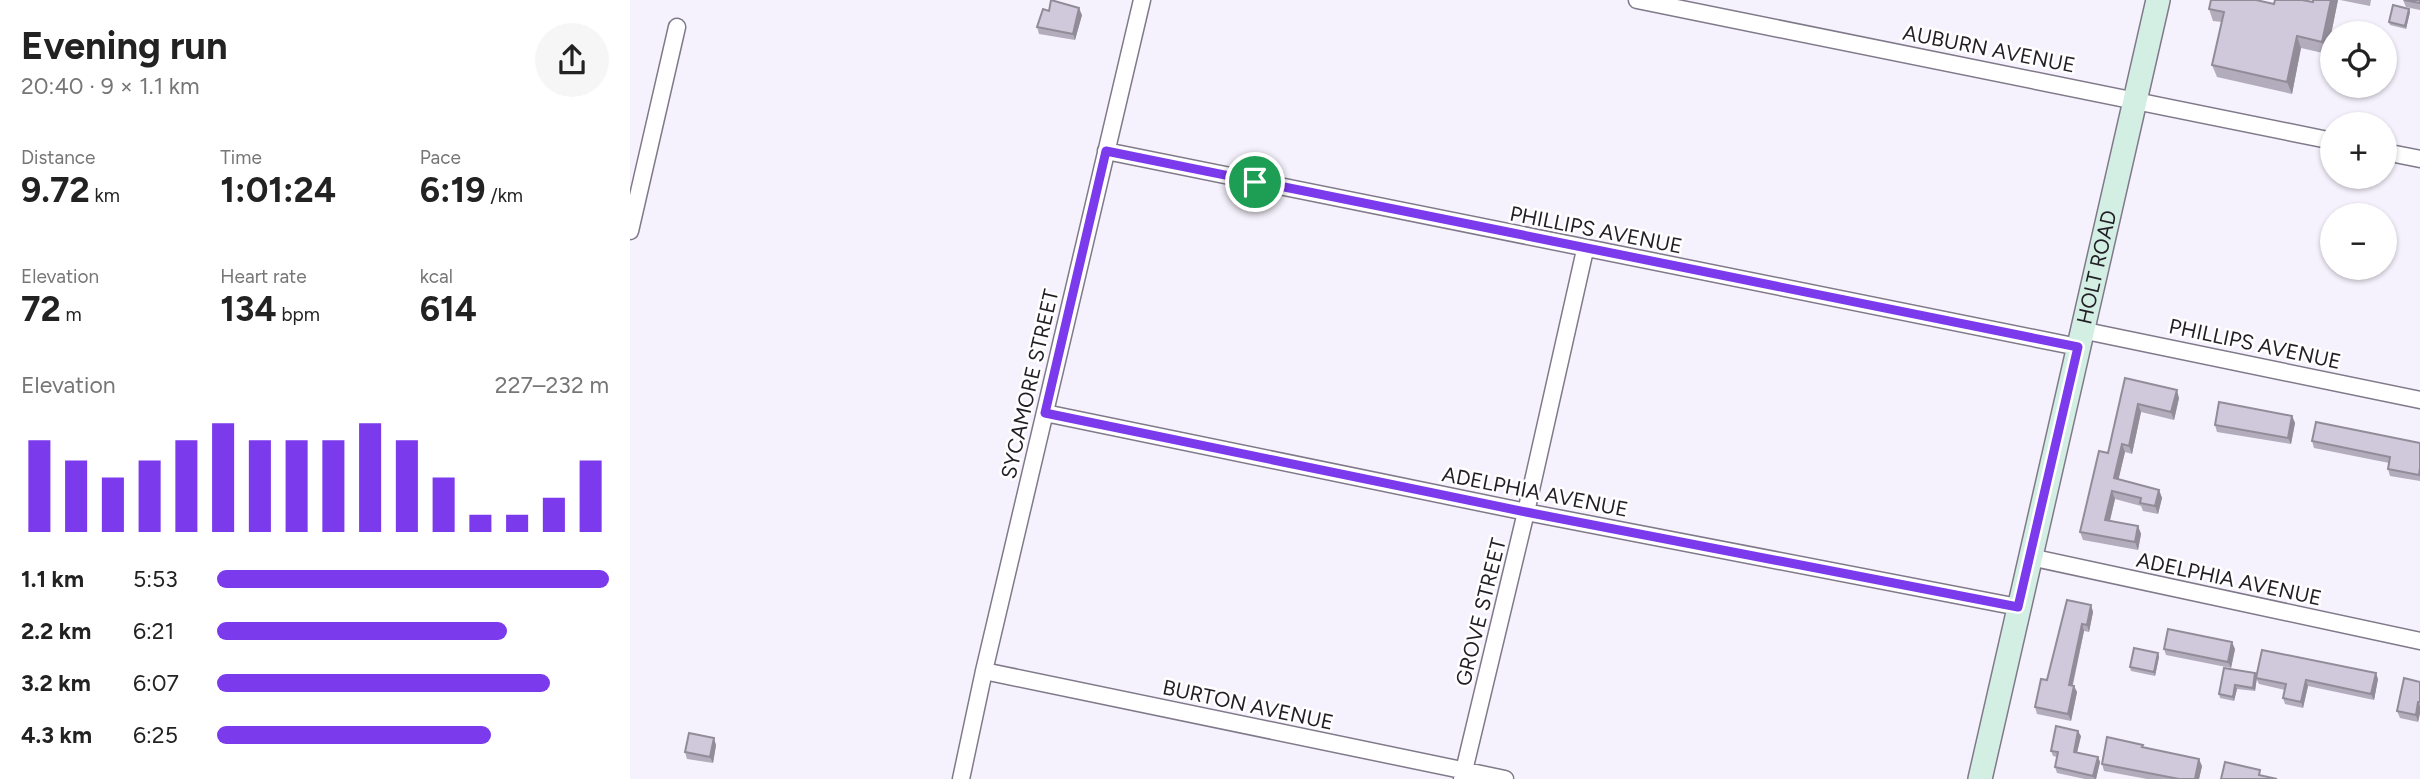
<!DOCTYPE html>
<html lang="en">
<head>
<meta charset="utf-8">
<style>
	body { margin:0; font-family:Figtree,sans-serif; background:#f6f6f6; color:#222; height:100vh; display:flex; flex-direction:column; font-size:26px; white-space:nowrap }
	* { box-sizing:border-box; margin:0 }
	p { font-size:23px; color:#767676 }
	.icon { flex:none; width:38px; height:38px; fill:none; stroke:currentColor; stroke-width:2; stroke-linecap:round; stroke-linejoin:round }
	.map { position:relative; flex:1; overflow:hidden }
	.side { display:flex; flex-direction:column; background:#fff; width:630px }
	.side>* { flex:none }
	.tools { position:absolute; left:1690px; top:21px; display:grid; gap:14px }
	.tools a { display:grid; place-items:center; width:77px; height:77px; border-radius:50%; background:#fff; box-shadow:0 2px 5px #0004; font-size:35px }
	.pin { position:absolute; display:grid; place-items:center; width:60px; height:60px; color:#fff; margin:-30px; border:4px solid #fff; border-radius:50%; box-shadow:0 2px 7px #0007 }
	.round { display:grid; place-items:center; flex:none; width:74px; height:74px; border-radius:37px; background:#f6f6f6 }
	.overview { display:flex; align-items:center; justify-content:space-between; height:119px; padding:0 21px }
	h1 { font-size:38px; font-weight:700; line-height:52px }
	.figures { display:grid; grid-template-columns:repeat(3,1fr); gap:10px; height:119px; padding:7px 21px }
	.figures div { display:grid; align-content:center }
	.figures b { font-size:35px; font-weight:700 }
	.figures small { font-size:19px; font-weight:400 }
	.figures p { font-size:19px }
	.chart { height:196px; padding:14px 21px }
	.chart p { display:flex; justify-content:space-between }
	.chart svg { width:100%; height:126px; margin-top:7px; stroke:#7c3aed; stroke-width:6 }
	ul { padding:0 21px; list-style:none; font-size:23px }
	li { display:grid; grid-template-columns:112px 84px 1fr; align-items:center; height:52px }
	li i { height:18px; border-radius:9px; background:#7c3aed }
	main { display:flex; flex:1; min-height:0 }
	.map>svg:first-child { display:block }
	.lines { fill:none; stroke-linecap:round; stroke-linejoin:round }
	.minor-casing { stroke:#80798a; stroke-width:19 }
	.secondary-casing { stroke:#80798a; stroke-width:26 }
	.minor { stroke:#fff; stroke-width:16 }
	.secondary { stroke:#d3eee3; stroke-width:23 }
	.wall { fill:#b3acbc }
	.shaded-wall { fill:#928c99 }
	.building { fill:#d0c8db; stroke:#928c99; stroke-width:2 }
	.route-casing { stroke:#fff; stroke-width:14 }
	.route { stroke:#7c3aed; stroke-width:9 }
	.labels { text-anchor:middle; stroke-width:5; stroke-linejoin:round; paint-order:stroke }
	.street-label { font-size:21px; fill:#211e25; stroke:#fff }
</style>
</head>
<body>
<main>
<section class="side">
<div class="overview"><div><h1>Evening run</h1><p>20:40 · 9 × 1.1 km</p></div><a class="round"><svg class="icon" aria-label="share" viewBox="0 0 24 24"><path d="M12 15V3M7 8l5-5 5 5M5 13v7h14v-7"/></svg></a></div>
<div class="figures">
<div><p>Distance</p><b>9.72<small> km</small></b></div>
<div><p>Time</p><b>1:01:24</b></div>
<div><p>Pace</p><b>6:19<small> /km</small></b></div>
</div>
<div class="figures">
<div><p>Elevation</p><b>72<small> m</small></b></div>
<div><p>Heart rate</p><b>134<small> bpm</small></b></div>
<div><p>kcal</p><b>614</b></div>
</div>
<div class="chart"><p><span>Elevation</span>227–232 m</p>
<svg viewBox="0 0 160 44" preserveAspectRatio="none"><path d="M5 44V12M15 44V19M25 44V25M35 44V19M45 44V12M55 44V6M65 44V12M75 44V12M85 44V12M95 44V6M105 44V12M115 44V25M125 44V38M135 44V38M145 44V32M155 44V19"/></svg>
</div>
<ul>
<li><b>1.1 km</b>5:53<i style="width:100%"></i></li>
<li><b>2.2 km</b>6:21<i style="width:74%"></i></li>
<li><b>3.2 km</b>6:07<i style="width:85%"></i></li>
<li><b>4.3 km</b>6:25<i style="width:70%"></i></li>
</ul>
</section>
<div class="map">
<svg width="1790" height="779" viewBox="0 0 1790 779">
	<rect width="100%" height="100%" fill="#f6f2fd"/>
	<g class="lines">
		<defs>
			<path id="minor" d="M1007,0L1703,141
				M476,151L1448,347
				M1755,152L1790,159
				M0,231L47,27
				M1451,330L1790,400
				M415,413L896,512L1388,607
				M1400,557L1790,641
				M354,671L875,779
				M331,779L354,671L512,0
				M832,779L896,512L955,250"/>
			<g id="secondary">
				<path id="s1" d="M1350,779L1528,0"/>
			</g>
		</defs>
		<use href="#minor" class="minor-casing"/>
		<use href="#secondary" class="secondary-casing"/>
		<use href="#minor" class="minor"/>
		<use href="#secondary" class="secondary"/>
	</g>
	<path class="wall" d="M1683,0H1708L1697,54L1671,48L1662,94L1587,77L1582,65L1592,22L1583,21L1579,9L1683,2Z
		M1710,0H1741L1740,6Z
		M1773,0H1790V10L1776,7Z
		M1780,12L1776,29L1760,25L1759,22Z
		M452,15L445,40L409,34L407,27Z
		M1495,378L1549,398L1544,420L1511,412L1502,454L1495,452L1488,480L1529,490L1532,498L1528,514L1513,511L1511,506L1485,499L1480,521L1508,526L1511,534L1508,550L1453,540L1450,532L1478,453Z
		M1662,416L1665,423L1661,444L1587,432L1585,425Z
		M1682,441L1790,443V481L1760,476L1758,469L1759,463L1684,448Z
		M1461,605L1463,612L1459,632L1454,631L1443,685L1444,686L1447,692L1441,721L1407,714L1405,707L1417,680Z
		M1534,649H1605L1601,668L1536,655Z
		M1528,653L1529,657L1525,676L1501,671L1500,667Z
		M1625,673L1627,677L1625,691L1607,689L1604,701L1590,698L1589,694Z
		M1626,678L1748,679L1744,700L1678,686L1673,708L1655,704L1653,698L1655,690L1629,684Z
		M1790,682V713L1788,722L1770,718L1767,711Z
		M1451,736L1447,752L1468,757L1470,762L1466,779H1455L1427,773L1425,767L1427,757L1423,756L1421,751Z
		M86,745L83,763L57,759L55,752Z
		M1514,747L1572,766L1569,779H1517L1474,771L1472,764Z"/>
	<path class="shaded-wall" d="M1701,0H1708L1697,54L1692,42Z
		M449,8L452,15L445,40L443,34Z
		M1779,9L1780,12L1776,29L1775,26Z
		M1667,36L1671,48L1662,94L1657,82Z
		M1547,390L1549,398L1544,420L1541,412Z
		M1508,404L1511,412L1502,454L1499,446Z
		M1662,416L1665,423L1661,444L1658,438Z
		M1492,444L1495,452L1487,486L1484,478Z
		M1529,490L1532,498L1528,514L1525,506Z
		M1482,491L1485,499L1478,528L1475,520Z
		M1508,526L1511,534L1508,550L1505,542Z
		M1461,605L1463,612L1459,632L1457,625Z
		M1452,624L1454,631L1441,691L1439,685Z
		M1602,642L1605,649L1601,668L1598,662Z
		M1528,653L1529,657L1525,676L1524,672Z
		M1625,673L1627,677L1625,691L1623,688Z
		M1746,673L1748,679L1744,700L1741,694Z
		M1676,680L1678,686L1673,708L1671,702Z
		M1605,685L1607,689L1604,701L1603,697Z
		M1444,686L1447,692L1441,721L1438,714Z
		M1788,702L1790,706V713L1788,722L1786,715Z
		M1448,731L1451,736L1446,757L1444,752Z
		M84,738L86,745L83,763L80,757Z
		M1468,757L1470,762L1466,779H1465L1463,776Z
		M1569,759L1572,766L1569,779H1565Z"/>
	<path class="building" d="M421,0L449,8L443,34L407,27L413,9L419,11Z
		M1581,0H1626L1644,4L1645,0H1672L1683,2V0H1701L1692,42L1667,36L1657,82L1582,65L1594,12L1579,9Z
		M1774,0H1790V3Z
		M1763,5L1779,9L1775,26L1759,22Z
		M1495,378L1547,390L1541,412L1508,404L1499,446L1492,444L1484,478L1529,490L1525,506L1510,503L1511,498L1482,491L1475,520L1508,526L1505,542L1450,532L1469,451L1478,453Z
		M1589,402L1662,416L1658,438L1585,425Z
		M1686,422L1790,443V468L1789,475L1758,469L1760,457L1682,441Z
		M1437,600L1461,605L1457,625L1452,624L1439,685L1444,686L1438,714L1405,707L1411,679L1417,680Z
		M1538,629L1602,642L1598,662L1534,649Z
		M1504,648L1528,653L1524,672L1500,667Z
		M1632,650L1746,673L1741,694L1676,680L1671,702L1653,698L1656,684L1626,678Z
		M1594,668L1625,673L1623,688L1605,685L1603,697L1589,694Z
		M1774,678L1790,682V702H1788L1786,715L1767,711Z
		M1426,726L1448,731L1444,752L1468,757L1463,776L1425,767L1428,752L1421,751Z
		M59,733L84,738L80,757L55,752Z
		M1477,737L1513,745L1512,747L1569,759L1565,779H1549L1472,764Z
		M1595,762L1630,770L1629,775L1647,779H1591Z"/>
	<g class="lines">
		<defs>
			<path id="route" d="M476,151L1448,347L1388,607L896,512L415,413Z"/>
		</defs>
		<use href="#route" class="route-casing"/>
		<use href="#route" class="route"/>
	</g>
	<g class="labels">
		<g class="street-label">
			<text transform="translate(1359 49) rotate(11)" y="7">AUBURN AVENUE</text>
			<text transform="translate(966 230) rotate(11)" y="7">PHILLIPS AVENUE</text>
			<text dy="7" stroke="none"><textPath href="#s1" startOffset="525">HOLT ROAD</textPath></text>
			<text transform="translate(1625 344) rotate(12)" y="7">PHILLIPS AVENUE</text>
			<text transform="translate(400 384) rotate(-77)" y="7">SYCAMORE STREET</text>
			<text transform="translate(905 492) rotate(11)" y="7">ADELPHIA AVENUE</text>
			<text transform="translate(1599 579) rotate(12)" y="7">ADELPHIA AVENUE</text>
			<text transform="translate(851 612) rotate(-76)" y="7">GROVE STREET</text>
			<text transform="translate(618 705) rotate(12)" y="7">BURTON AVENUE</text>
		</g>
	</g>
</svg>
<div class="tools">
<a><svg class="icon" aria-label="locate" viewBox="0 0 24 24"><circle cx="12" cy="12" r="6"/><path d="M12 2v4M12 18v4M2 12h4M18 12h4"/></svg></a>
<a>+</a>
<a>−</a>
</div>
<div class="pin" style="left:625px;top:182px;background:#1e9e55"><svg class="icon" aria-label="arrive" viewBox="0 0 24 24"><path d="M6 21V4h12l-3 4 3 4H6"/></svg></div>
</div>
</main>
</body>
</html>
